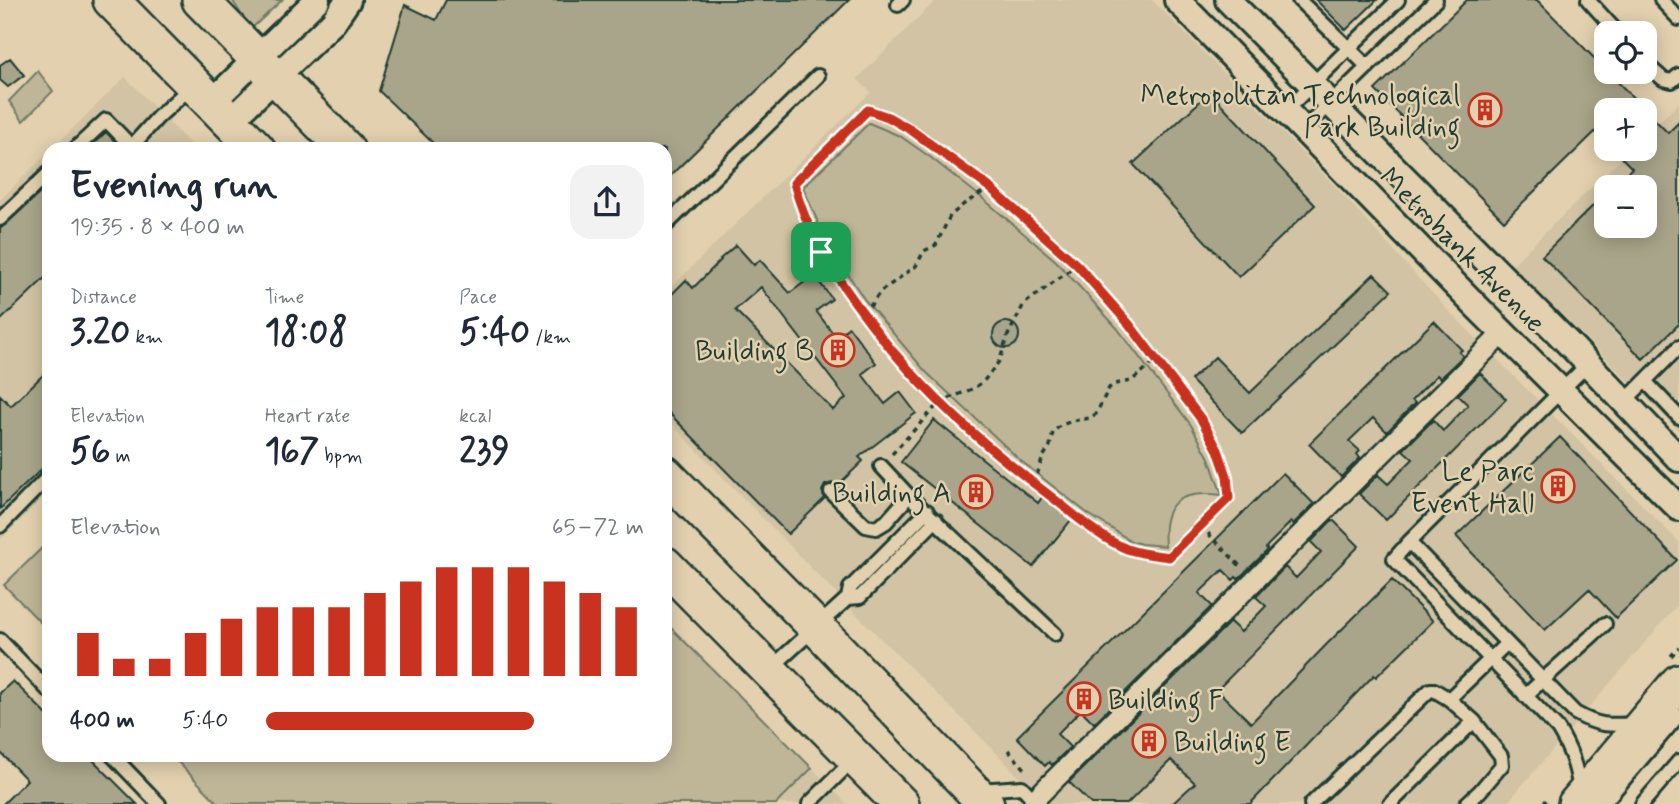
<!DOCTYPE html>
<html lang="en">
<head>
<meta charset="utf-8">
<style>
	body { margin:0; font-family:Mynerve,sans-serif; background:#f2f2f3; color:#1f2937; height:100vh; display:flex; flex-direction:column; font-size:26px; white-space:nowrap }
	* { box-sizing:border-box; margin:0 }
	p { font-size:23px; color:#747a83 }
	.icon { flex:none; width:38px; height:38px; fill:none; stroke:currentColor; stroke-width:2; stroke-linecap:round; stroke-linejoin:round }
	.map { position:relative; flex:1; overflow:hidden }
	.sheet { position:absolute; left:42px; top:142px; width:630px; height:620px; display:flex; flex-direction:column; background:#fff; border-radius:21px; box-shadow:0 4px 18px #0003 }
	.sheet>* { flex:none }
	.controls { position:absolute; left:1594px; top:21px; display:grid; gap:14px }
	.controls a { display:grid; place-items:center; width:63px; height:63px; border-radius:14px; background:#fff; box-shadow:0 4px 18px #0003; font-size:35px }
	.pin { position:absolute; display:grid; place-items:center; width:60px; height:60px; color:#fff; margin:-30px; border-radius:14px; box-shadow:0 4px 10px #0006 }
	.round { display:grid; place-items:center; flex:none; width:74px; height:74px; border-radius:21px; background:#f2f2f3 }
	.summary { display:flex; align-items:center; justify-content:space-between; height:119px; padding:0 28px }
	h1 { font-size:38px; font-weight:700; line-height:52px }
	.stats { display:grid; grid-template-columns:repeat(3,1fr); gap:10px; height:119px; padding:7px 28px }
	.stats div { display:grid; align-content:center }
	.stats b { font-size:35px; font-weight:700 }
	.stats small { font-size:19px; font-weight:400 }
	.stats p { font-size:19px }
	.chart { height:196px; padding:14px 28px }
	.chart p { display:flex; justify-content:space-between }
	.chart svg { width:100%; height:126px; margin-top:7px; stroke:#c8321e; stroke-width:6 }
	ul { padding:0 28px; list-style:none; font-size:23px }
	li { display:grid; grid-template-columns:112px 84px 1fr; align-items:center; height:52px }
	li i { height:18px; border-radius:9px; background:#c8321e }
	.map>svg:first-child { display:block }
	.built { fill:#d1c3a3; fill-rule:evenodd }
	.green { fill:#bfb698; stroke:#6f7a66; stroke-width:2 }
	.building { fill:#a9a58a; stroke:#1f3d34; stroke-width:2; fill-rule:evenodd }
	.lines { fill:none; stroke-linecap:round; stroke-linejoin:round }
	.service-casing { stroke:#1f3d34; stroke-width:18 }
	.pedestrian-casing { stroke:#1f3d34; stroke-width:24 }
	.minor-casing { stroke:#1f3d34; stroke-width:30 }
	.secondary-casing { stroke:#1f3d34; stroke-width:40 }
	.path { stroke:#1f3d34; stroke-width:3.5; stroke-dasharray:5 5; stroke-linecap:butt }
	.service { stroke:#e2d0ae; stroke-width:12 }
	.pedestrian { stroke:#e2d0ae; stroke-width:19 }
	.minor { stroke:#e2d0ae; stroke-width:24 }
	.secondary { stroke:#e2d0ae; stroke-width:35 }
	.route-casing { stroke:#fff; stroke-width:14 }
	.route { stroke:#c8321e; stroke-width:9 }
	.labels { text-anchor:middle; stroke-width:5; stroke-linejoin:round; paint-order:stroke }
	.poi-label { font-size:28px; fill:#1f3d34; stroke:#e2d0ae; text-anchor:end }
	.street-label { font-size:28px; fill:#1f3d34; stroke:#e2d0ae }
</style>
</head>
<body>
<div class="map">
<svg width="1679" height="804" viewBox="0 0 1679 804">
	<rect width="100%" height="100%" fill="#e2d0ae"/>
	<filter id="ink" filterUnits="userSpaceOnUse"><feTurbulence type="fractalNoise" baseFrequency=".0143" numOctaves="2"/><feDisplacementMap in="SourceGraphic" scale="14" xChannelSelector="R" yChannelSelector="G"/><feConvolveMatrix kernelMatrix="1 2 1 2 8 2 1 2 1" color-interpolation-filters="sRGB"/></filter>
	<g filter="url(#ink)">
		<path class="built" d="M936,0H1152L1333,184L1442,304L1679,542V603L1506,804H1045L987,743L851,609L665,417V293L871,92L857,79Z
			M125,77L195,149H52Z
			M1679,103V431L1512,265L1631,149H1645V135ZM1606,187H1645V226H1606Z
			M49,152V492L0,540V200Z
			M812,768L847,804H776Z"/>
		<path class="green" d="M232,0H282L251,29Z
			M38,71L53,91L23,121L9,101Z
			M869,123L900,136L930,157L981,197L1056,261L1117,328L1191,425L1209,458L1222,495C1180,490 1161,501 1165,546L1141,544L1131,541L1087,513L1021,461L925,371L864,299L824,237L803,187Z
			M49,541V631L4,585Z
			M665,622L812,768L776,804H219L170,754H665Z"/>
		<path class="building" d="M446,0H849L665,181V149H439L379,91L405,5L436,20Z
			M1316,0H1377L1346,30Z
			M1467,0H1537L1668,133L1679,122V324L1643,359L1542,256L1606,193V226H1645V187H1612L1632,168L1613,149H1645V110H1606V142L1596,131L1504,221L1375,90Z
			M10,58L24,75L8,87L0,80V65Z
			M1210,92L1315,205L1239,277L1133,164Z
			M106,132L122,149H88Z
			M49,185V274L0,321V229Z
			M736,245L754,265L760,260L790,293L814,275L832,299L816,311L836,337L849,327L876,363L862,374L885,404L900,392L916,413L859,457L863,461L837,486L832,483L825,485L822,491L825,498L788,534L665,409V301L686,280L693,288L721,260L720,259ZM761,287L846,398L833,410L735,310Z
			M1374,274L1391,291L1242,433L1191,380L1215,357L1250,393Z
			M1434,321L1462,350L1459,352L1463,356L1440,378L1437,375L1412,400L1415,403L1387,432L1373,418L1349,441L1360,451L1357,454L1360,458L1341,477L1309,444Z
			M993 335a13 13 0 1 1 26 0a13 13 0 1 1-26 0Z
			M49,369V462L0,509V395L11,406Z
			M1480,373L1506,399L1386,520L1359,494L1378,475L1388,484L1413,459L1403,450L1433,420L1443,431L1468,405L1458,395Z
			M934,420L1038,503L1043,496L1072,519L1033,567L901,462Z
			M1560,437L1677,560L1616,618L1589,589L1545,630L1456,536Z
			M1283,473L1314,504L1293,524L1291,522L1267,546L1266,548L1268,550L1238,579L1236,577L1233,580L1223,570L1199,593L1212,606L1094,723L1081,710L1057,734L1070,747L1052,765L1049,762L1045,766L1017,737Z
			M1331,521H1334L1359,546L1217,690L1251,723L1326,645L1392,580L1433,621L1376,677L1374,675L1250,804H1172L1195,783L1171,760L1127,804H1091L1069,782L1230,622L1241,632L1266,606L1256,597L1285,567L1296,578L1321,552L1311,542Z
			M13,681L49,717V754H87L137,804H3L27,780L0,752V693Z"/>
		<g class="lines">
			<defs>
				<path id="service" d="M1299,0L1368,67
					M1588,0L1618,33
					M1661,0L1679,19
					M898,5L903,0
					M1645,63L1663,79L1672,81L1679,75
					M1285,111L1398,0
					M1303,130L1436,0
					M132,146L158,117L191,87
					M75,149L106,120L134,149
					M0,219L49,173
					M665,226L818,76
					M1645,381L1679,417
					M1624,402L1679,347
					M881,466L909,496L1055,634
					M831,492L866,526L876,528L886,522L909,496
					M0,526L49,476
					M1409,542L1575,713C1598,726 1608,726 1635,724
					M848,598L860,597L936,520
					M0,640L49,691
					M770,669L848,598L850,588L927,511
					M1525,696L1605,624
					M1449,699L1507,643
					M111,754L159,804
					M979,790L1022,787L1038,804
					M1580,790C1576,766 1571,750 1558,729L1394,559L1409,542L1588,364
					M809,804L855,758
					M1311,804L1430,690H1434L1449,699L1474,721L1501,756L1502,765L1480,791L1466,804
					M1390,804L1474,721
					M1603,804L1679,715
					M1642,804L1679,761"/>
				<path id="pedestrian" d="M1034,800L1503,333"/>
				<path id="minor" d="M1177,0L1474,304L1679,508
					M1228,0L1574,349L1679,459
					M212,102L317,0
					M230,121L333,22L348,0"/>
				<path id="secondary" d="M111,0L257,149
					M200,0L346,149
					M665,474L816,627L986,804
					M665,565L901,804
					M1576,804L1679,682"/>
			</defs>
			<use href="#service" class="service-casing"/>
			<use href="#pedestrian" class="pedestrian-casing"/>
			<use href="#minor" class="minor-casing"/>
			<use href="#secondary" class="secondary-casing"/>
			<path class="path" d="M868,110L888,117L911,130L989,187L1077,265L1129,324L1201,419L1218,450L1227,476L1229,498L1169,557C1154,555 1140,554 1127,549C1100,538 1076,516 1053,498C997,456 941,409 896,355C882,339 870,322 857,305C830,268 805,228 794,183Z
				M864,315L880,292L916,266L924,251L936,245L950,216L964,204L989,188
				M892,454L940,402L972,389L983,382L1000,360L1007,337L1024,304L1077,265
				M1034,484L1043,457L1050,446L1053,432L1060,426L1071,421L1090,418L1096,414L1109,388L1115,384L1131,381L1157,360
				M1201,526L1241,567
				M1671,656L1679,647
				M1008,750L1027,771
				M1543,804L1549,797"/>
			<use href="#service" class="service"/>
			<use href="#pedestrian" class="pedestrian"/>
			<use href="#minor" class="minor"/>
			<use href="#secondary" class="secondary"/>
		</g>
	</g>
	<g class="lines" filter="url(#ink)">
		<defs>
			<path id="route" d="M868,110L888,117L911,130L989,187L1077,265L1129,324L1201,419L1218,450L1227,476L1229,498L1169,557C1154,555 1141,554 1127,549C1100,538 1076,516 1053,498C997,456 941,409 896,355C882,339 870,322 857,305C830,268 805,228 794,183Z"/>
		</defs>
		<use href="#route" class="route-casing"/>
		<use href="#route" class="route"/>
	</g>
	<defs>
		<symbol id="building-ring" viewBox="-11 -11 22 22"><circle r="9.5" fill="#e2d0ae" stroke="#c8321e" stroke-width="1.5"/><path d="M-4-6H4V6H1V3H-1V6H-4ZM-2.5-4.3h1.7v1.8h-1.7ZM.8-4.3h1.7v1.8H.8ZM-2.5-1h1.7V.8h-1.7ZM.8-1h1.7V.8H.8Z" fill="#c8321e"/></symbol>
	</defs>
	<g fill-rule="evenodd">
		<use href="#building-ring" x="1466" y="91" width="38" height="38"/>
		<use href="#building-ring" x="819" y="331" width="38" height="38"/>
		<use href="#building-ring" x="1539" y="467" width="38" height="38"/>
		<use href="#building-ring" x="957" y="473" width="38" height="38"/>
		<use href="#building-ring" x="1065" y="680" width="38" height="38"/>
		<use href="#building-ring" x="1130" y="722" width="38" height="38"/>
	</g>
	<g class="labels">
		<g class="poi-label">
			<text x="1460" y="104">Metropolitan Technological<tspan x="1460" dy="32">Park Building</tspan></text>
			<text x="814" y="360">Building B</text>
			<text x="1534" y="480">Le Parc<tspan x="1534" dy="32">Event Hall</tspan></text>
			<text x="951" y="502">Building A</text>
			<text x="1108" y="709" text-anchor="start">Building F</text>
			<text x="1174" y="751" text-anchor="start">Building E</text>
		</g>
		<g class="street-label">
			<text transform="translate(1463 249) rotate(45)" y="10">Metrobank Avenue</text>
		</g>
	</g>
</svg>
<div class="controls">
<a><svg class="icon" aria-label="locate" viewBox="0 0 24 24"><circle cx="12" cy="12" r="6"/><path d="M12 2v4M12 18v4M2 12h4M18 12h4"/></svg></a>
<a>+</a>
<a>−</a>
</div>
<div class="pin" style="left:821px;top:252px;background:#1e9e55"><svg class="icon" aria-label="arrive" viewBox="0 0 24 24"><path d="M6 21V4h12l-3 4 3 4H6"/></svg></div>
<section class="sheet">
<div class="summary"><div><h1>Evening run</h1><p>19:35 · 8 × 400 m</p></div><a class="round"><svg class="icon" aria-label="share" viewBox="0 0 24 24"><path d="M12 15V3M7 8l5-5 5 5M5 13v7h14v-7"/></svg></a></div>
<div class="stats">
<div><p>Distance</p><b>3.20<small> km</small></b></div>
<div><p>Time</p><b>18:08</b></div>
<div><p>Pace</p><b>5:40<small> /km</small></b></div>
</div>
<div class="stats">
<div><p>Elevation</p><b>56<small> m</small></b></div>
<div><p>Heart rate</p><b>167<small> bpm</small></b></div>
<div><p>kcal</p><b>239</b></div>
</div>
<div class="chart"><p><span>Elevation</span>65–72 m</p>
<svg viewBox="0 0 160 44" preserveAspectRatio="none"><path d="M5 44V29M15 44V38M25 44V38M35 44V29M45 44V24M55 44V20M65 44V20M75 44V20M85 44V15M95 44V11M105 44V6M115 44V6M125 44V6M135 44V11M145 44V15M155 44V20"/></svg>
</div>
<ul>
<li><b>400 m</b>5:40<i style="width:71%"></i></li>
</ul>
</section>
</div>
</body>
</html>
